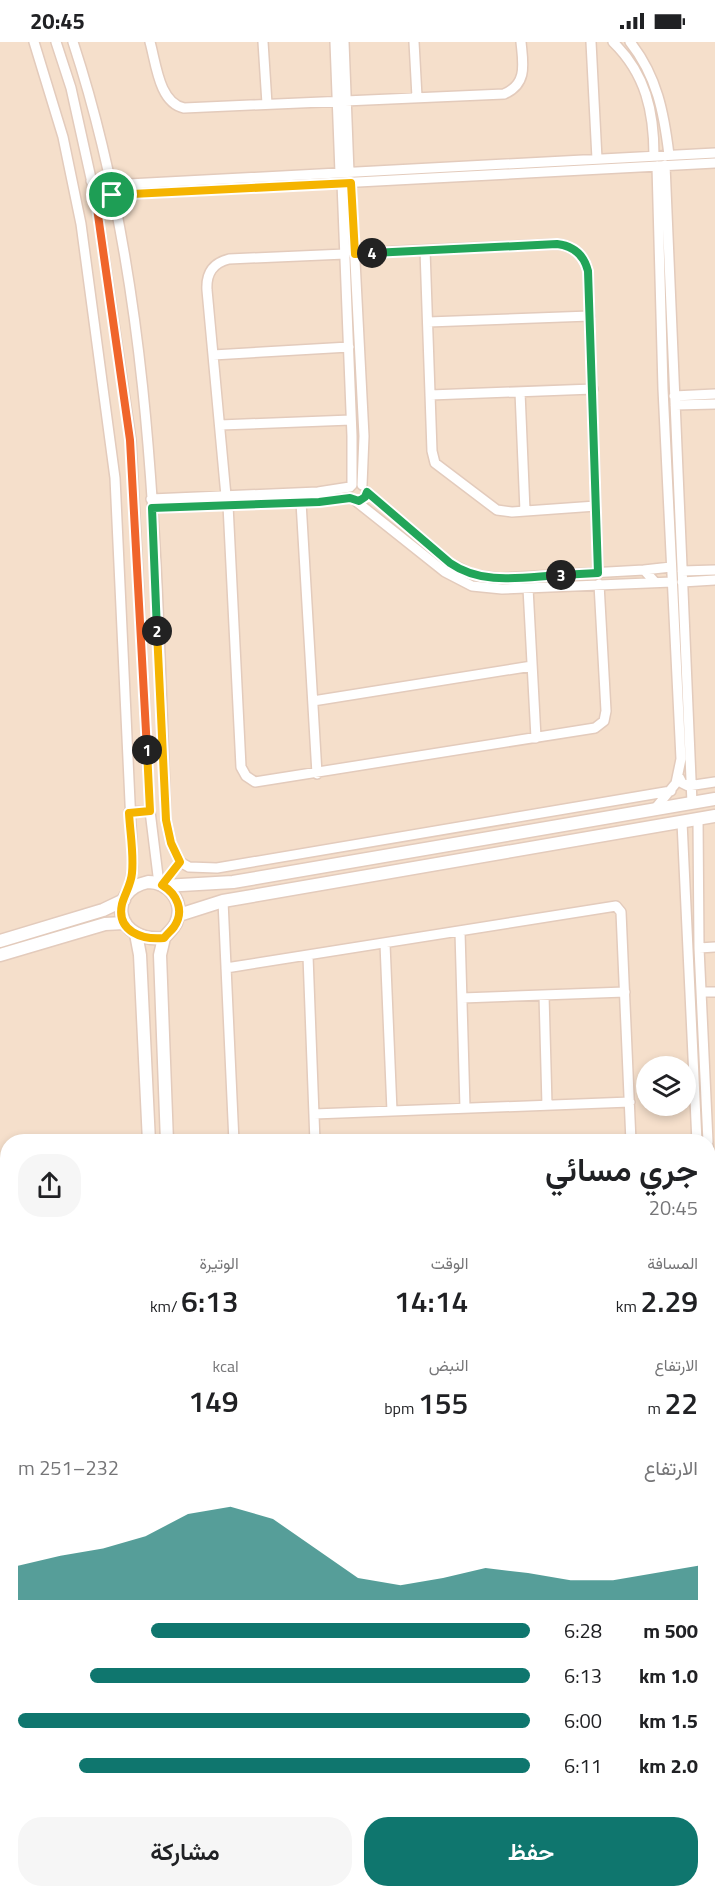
<!DOCTYPE html>
<html lang="ar">
<head>
<meta charset="utf-8">
<style>
	body { margin:0; font-family:"Titillium Web",Vazirmatn,sans-serif; background:#f6f6f6; color:#202124; direction:rtl; height:100vh; display:flex; flex-direction:column; font-size:22px; white-space:nowrap }
	* { box-sizing:border-box; margin:0 }
	p { font-size:20px; color:#757577 }
	.icon { flex:none; width:33px; height:33px; fill:none; stroke:currentColor; stroke-width:2; stroke-linecap:round; stroke-linejoin:round }
	.map { position:relative; flex:1; overflow:hidden; direction:ltr }
	.side { position:absolute; left:0px; top:1092px; width:716px; height:764px; display:flex; flex-direction:column; background:#fff; border-radius:24px 24px 0 0; box-shadow:0 3px 9px #0003; direction:rtl }
	.side>* { flex:none }
	.fabs { position:absolute; left:636px; top:1014px; display:grid; gap:12px }
	.fabs a { display:grid; place-items:center; width:60px; height:60px; border-radius:50%; background:#fff; box-shadow:0 3px 9px #0003; font-size:30px }
	.pin { position:absolute; display:grid; place-items:center; width:51px; height:51px; color:#fff; margin:-26px; border:3px solid #fff; border-radius:50%; box-shadow:0 2px 6px #0007 }
	.km { position:absolute; width:30px; height:30px; margin:-15px; border-radius:50%; background:#222; color:#fff; font-size:16px; line-height:30px; text-align:center }
	.round { display:grid; place-items:center; flex:none; width:63px; height:63px; border-radius:24px; background:#f6f6f6 }
	.summary { display:flex; align-items:center; justify-content:space-between; height:102px; padding:0 18px }
	h1 { font-size:33px; font-weight:600; line-height:45px }
	.metrics { display:grid; grid-template-columns:repeat(3,1fr); gap:9px; height:102px; padding:6px 18px }
	.metrics div { display:grid; align-content:center }
	.metrics b { font-size:30px; font-weight:600 }
	.metrics small { font-size:16px; font-weight:400 }
	.metrics p { font-size:16px }
	.chart { height:168px; padding:12px 18px }
	.chart p { display:flex; justify-content:space-between }
	.chart svg { width:100%; height:108px; margin-top:6px; fill:#0f766e; opacity:.7 }
	.action { display:flex; gap:12px; margin-top:auto; padding:12px 18px }
	.action a { flex:1; height:69px; border-radius:24px; background:#0f766e; color:#fff; font-size:24px; font-weight:600; line-height:69px; text-align:center }
	.action a+a { background:#f6f6f6; color:#202124 }
	ul { padding:0 18px; list-style:none; font-size:20px }
	li { display:grid; grid-template-columns:96px 72px 1fr; align-items:center; height:45px }
	li i { height:15px; border-radius:8px; background:#0f766e }
	.status { display:flex; justify-content:space-between; align-items:center; height:42px; padding:0 30px; background:#fff; direction:ltr }
	.status svg { height:16px; fill:currentColor }
	.map>svg:first-child { display:block }
	.residential { fill:#f5dfcb; fill-rule:evenodd }
	.lines { fill:none; stroke-linecap:round; stroke-linejoin:round }
	.minor-casing { stroke:#e3cbbc; stroke-width:12 }
	.tertiary-casing { stroke:#e3cbbc; stroke-width:15 }
	.minor { stroke:#fff; stroke-width:9 }
	.tertiary { stroke:#fff; stroke-width:12 }
	.split-1-casing { stroke:#fff; stroke-width:12 }
	.split-2-casing { stroke:#fff; stroke-width:12 }
	.split-3-casing { stroke:#fff; stroke-width:12 }
	.split-4-casing { stroke:#fff; stroke-width:12 }
	.split-5-casing { stroke:#fff; stroke-width:12 }
	.split-1 { stroke:#f0652b; stroke-width:8 }
	.split-2 { stroke:#f5b400; stroke-width:8 }
	.split-3 { stroke:#22a559; stroke-width:8 }
	.split-4 { stroke:#22a559; stroke-width:8 }
	.split-5 { stroke:#f5b400; stroke-width:8 }
</style>
</head>
<body>
<div class="status"><b>20:45</b><svg viewBox="0 0 49 12"><path d="M0 12V9h3v3zM5 12V6h3v6zM10 12V3h3v9zM15 12V0h3v12zM26 1h20v11H26zM47 4h2v5h-2z"/></svg></div>
<div class="map">
<svg width="715" height="1855" viewBox="0 0 715 1855">
	<rect width="100%" height="100%" fill="#fdeedd"/>
	<path class="residential" d="M0,0H715V1855H0ZM646,1024H686V1064H646ZM8,1100H708V1848H8Z"/>
	<g class="lines">
		<defs>
			<path id="minor" d="M34,0L63,95L81,182L115,436L133,825L128,851
				M56,0L71,46L96,159L131,398L150,769L159,842
				M73,0C155,250 156,518 166,778L171,801L180,820L189,825L217,826L671,749
				M150,0C156,21 159,61 184,66L504,52C528,42 523,21 521,0
				M263,0L267,62
				M335,0L340,131
				M344,0L349,131
				M414,0L417,55
				M591,0L597,117
				M613,0C646,32 654,70 654,114
				M630,0C657,34 664,71 669,113
				M665,123L692,761
				M91,139L110,143L715,111
				M342,141L352,394V443
				M351,141L364,394L362,443
				M96,159L112,153L715,121
				M425,208L432,409L435,421L497,468L512,470L596,464
				M355,211L557,202C574,204 584,213 588,229L598,531
				M428,280L590,274
				M213,313L349,305
				M520,350L525,469
				M430,353L593,347
				M674,354L715,352
				M675,363L715,362
				M220,383L351,378
				M367,450L450,521L474,533L500,536L644,528L654,539
				M226,454L207,248C206,231 213,221 229,217L345,212
				M151,457L318,450L350,445
				M301,460L317,732
				M357,460L445,530L472,544L502,547L672,540
				M228,463L241,725L246,734L255,740L595,686L604,679L606,669L599,542
				M152,466L350,456
				M644,528L671,525
				M682,529L715,528
				M682,540L715,538
				M528,546L536,696
				M313,659L532,624
				M679,735L682,741L688,744L715,740
				M654,768L676,741L681,717L663,347L657,124
				M129,770L150,769
				M698,777L699,906L708,1100
				M682,780L697,1100
				M162,843L180,820
				M223,859L234,1100
				M460,890L465,1066
				M385,902L392,1069
				M699,906L715,905
				M308,914L315,1100
				M226,926L616,864L621,870L631,1100
				M701,950H715
				M544,953L547,1063
				M462,956L625,950
				M314,1072L630,1060
				M708,1103L715,1248
				M708,1282L715,1281
				M708,1337L715,1490
				M708,1578L715,1561
				M708,1599L715,1588
				M352,1848L353,1855
				M683,1848L687,1855
				M698,1848L703,1855"/>
			<path id="tertiary" d="M148,840C169,840 185,860 176,881C173,887 168,891 164,896C115,901 106,849 148,840Z
				M164,844L233,840L715,757
				M179,873L223,859L715,774
				M136,892L140,913L149,1100
				M164,896L160,913L167,1100
				M0,899L103,868L124,858
				M0,913L105,882L124,881
				M181,1848V1855
				M200,1848V1855"/>
		</defs>
		<use href="#minor" class="minor-casing"/>
		<use href="#tertiary" class="tertiary-casing"/>
		<use href="#minor" class="minor"/>
		<use href="#tertiary" class="tertiary"/>
	</g>
	<g class="lines">
		<defs>
			<path id="split-1" d="M112,153L96,159L130,398L147,708"/>
			<path id="split-2" d="M147,708L150,769L129,771C130,790 134,812 132,831C131,843 125,851 122,862C116,890 143,898 164,896C167,892 171,889 174,885C185,869 177,852 162,843L180,820L171,801L166,778L157,589"/>
			<path id="split-3" d="M157,589L152,466L319,460L350,456L359,459L365,455L367,450L450,521C483,544 523,535 561,533"/>
			<path id="split-4" d="M372,211L557,202C574,204 584,213 588,229L598,531L561,533"/>
			<path id="split-5" d="M112,153L351,141L355,212L372,211"/>
		</defs>
		<use href="#split-1" class="split-1-casing"/>
		<use href="#split-2" class="split-2-casing"/>
		<use href="#split-3" class="split-3-casing"/>
		<use href="#split-4" class="split-4-casing"/>
		<use href="#split-5" class="split-5-casing"/>
		<use href="#split-1" class="split-1"/>
		<use href="#split-2" class="split-2"/>
		<use href="#split-3" class="split-3"/>
		<use href="#split-4" class="split-4"/>
		<use href="#split-5" class="split-5"/>
	</g>
</svg>
<div class="fabs">
<a><svg class="icon" aria-label="layers" viewBox="0 0 24 24"><path d="M12 4l9 5-9 5-9-5zM3 14l9 5 9-5"/></svg></a>
</div>
<div class="pin" style="left:112px;top:153px;background:#1e9e55"><svg class="icon" aria-label="arrive" viewBox="0 0 24 24"><path d="M6 21V4h12l-3 4 3 4H6"/></svg></div>
<b class="km" style="left:147px;top:708px">1</b>
<b class="km" style="left:157px;top:589px">2</b>
<b class="km" style="left:561px;top:533px">3</b>
<b class="km" style="left:372px;top:211px">4</b>
<section class="side">
<div class="summary"><div><h1>جري مسائي</h1><p>20:45</p></div><a class="round"><svg class="icon" aria-label="share" viewBox="0 0 24 24"><path d="M12 15V3M7 8l5-5 5 5M5 13v7h14v-7"/></svg></a></div>
<div class="metrics">
<div><p>المسافة</p><b>2.29<small> km</small></b></div>
<div><p>الوقت</p><b>14:14</b></div>
<div><p>الوتيرة</p><b>6:13<small> /km</small></b></div>
</div>
<div class="metrics">
<div><p>الارتفاع</p><b>22<small> m</small></b></div>
<div><p>النبض</p><b>155<small> bpm</small></b></div>
<div><p>kcal</p><b>149</b></div>
</div>
<div class="chart"><p><span>الارتفاع</span>232–251 m</p>
<svg viewBox="0 0 160 44" preserveAspectRatio="none"><path d="M0 44V30L10 26L20 23L30 18L40 9L50 6L60 11L70 23L80 35L90 38L100 35L110 31L120 33L130 36L140 36L150 33L160 30V44z"/></svg>
</div>
<ul>
<li><b>500 m</b>6:28<i style="width:74%"></i></li>
<li><b>1.0 km</b>6:13<i style="width:86%"></i></li>
<li><b>1.5 km</b>6:00<i style="width:100%"></i></li>
<li><b>2.0 km</b>6:11<i style="width:88%"></i></li>
</ul>
<div class="action"><a>حفظ</a><a>مشاركة</a></div>
</section>
</div>
</body>
</html>
